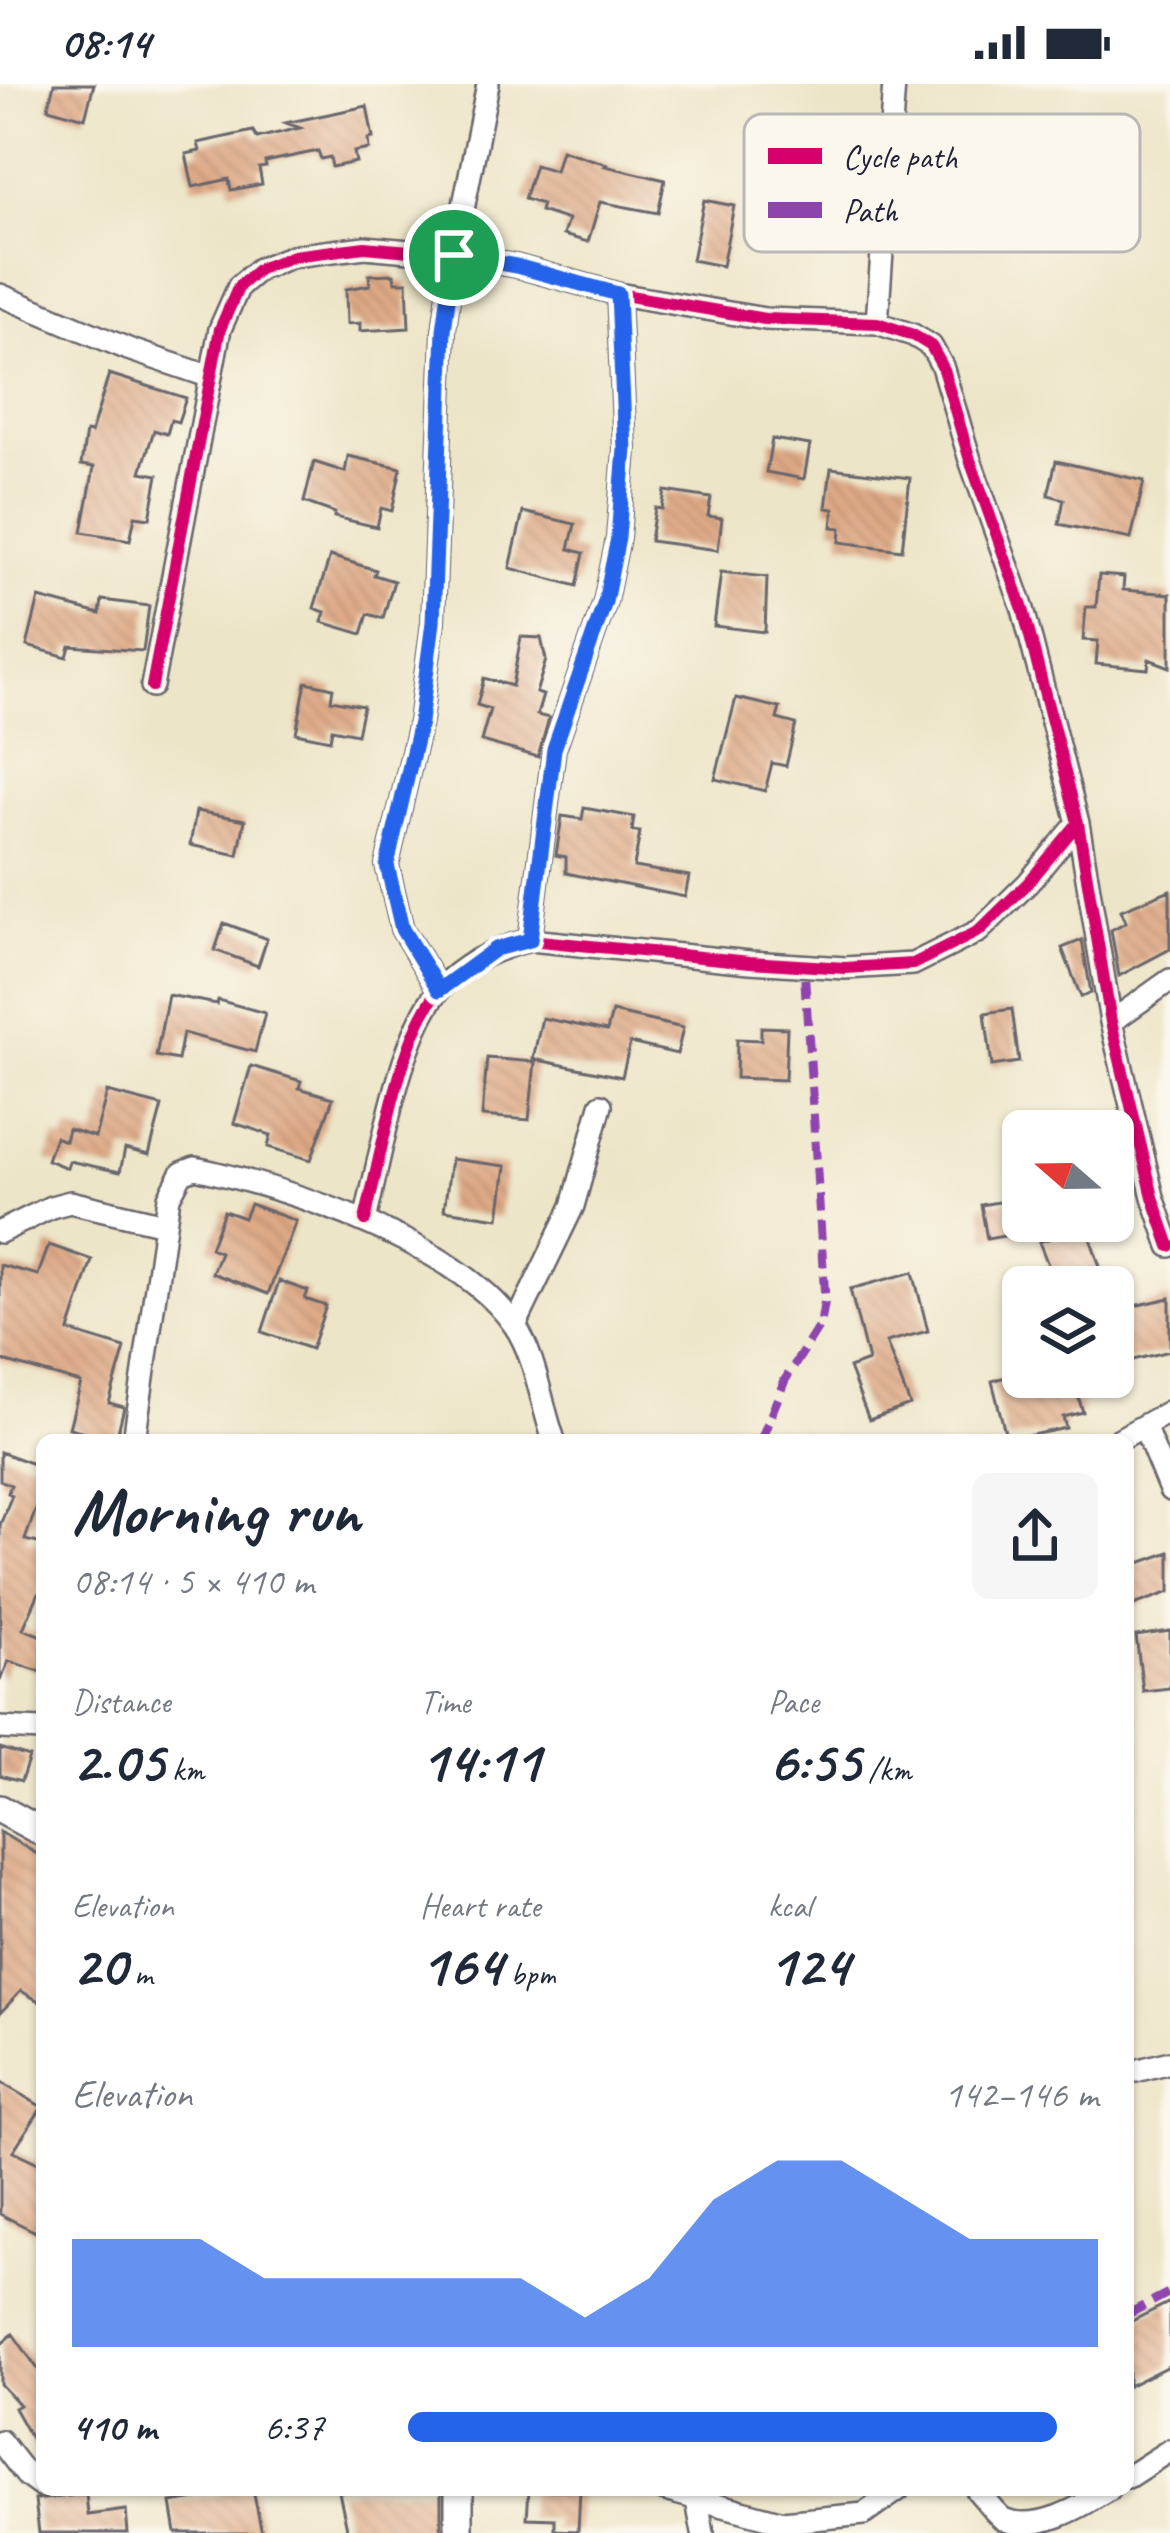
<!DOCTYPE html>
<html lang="en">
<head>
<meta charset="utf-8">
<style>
	body { margin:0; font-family:Caveat,sans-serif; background:#f6f6f7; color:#1f2937; height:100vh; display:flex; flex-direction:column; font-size:45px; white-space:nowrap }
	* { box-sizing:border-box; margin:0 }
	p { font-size:39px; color:#747a83 }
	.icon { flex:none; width:66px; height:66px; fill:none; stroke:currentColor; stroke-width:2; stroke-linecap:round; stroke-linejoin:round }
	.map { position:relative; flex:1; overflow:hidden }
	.sheet { position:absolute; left:36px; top:1350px; width:1098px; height:1062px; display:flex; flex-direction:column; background:#fff; border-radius:18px; box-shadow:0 3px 9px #0004 }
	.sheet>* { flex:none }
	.needle { width:78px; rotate:290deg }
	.buttons { position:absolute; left:1002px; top:1026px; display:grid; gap:24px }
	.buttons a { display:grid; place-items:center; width:132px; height:132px; border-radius:18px; background:#fff; box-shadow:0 3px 9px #0004; font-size:60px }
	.pin { position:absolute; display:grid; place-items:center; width:102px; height:102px; color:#fff; margin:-51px; border:6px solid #fff; border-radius:50%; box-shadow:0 3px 12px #0007 }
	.round { display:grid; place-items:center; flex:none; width:126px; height:126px; border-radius:18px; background:#f6f6f7 }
	.headline { display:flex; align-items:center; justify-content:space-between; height:204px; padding:0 36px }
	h1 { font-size:66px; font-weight:700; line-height:90px }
	.metrics { display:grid; grid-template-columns:repeat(3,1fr); gap:18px; height:204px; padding:12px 36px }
	.metrics div { display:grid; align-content:center }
	.metrics b { font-size:60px; font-weight:700 }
	.metrics small { font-size:33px; font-weight:400 }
	.metrics p { font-size:33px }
	.chart { height:336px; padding:24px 36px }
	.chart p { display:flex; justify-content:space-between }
	.chart svg { width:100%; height:216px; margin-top:12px; fill:#2563eb; opacity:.7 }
	ul { padding:0 36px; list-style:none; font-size:39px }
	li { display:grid; grid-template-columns:192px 144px 1fr; align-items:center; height:90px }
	li i { height:30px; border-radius:15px; background:#2563eb }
	.status { display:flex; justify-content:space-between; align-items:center; height:84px; padding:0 60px; background:#fff; direction:ltr }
	.status svg { height:33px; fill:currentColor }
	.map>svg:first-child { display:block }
	.building { fill:url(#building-back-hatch) }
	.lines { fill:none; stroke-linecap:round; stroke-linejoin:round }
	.minor-casing { stroke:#69666c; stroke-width:26 }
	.tertiary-casing { stroke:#69666c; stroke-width:32 }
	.minor { stroke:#fff; stroke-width:21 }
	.tertiary { stroke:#fff; stroke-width:27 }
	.quiet { stroke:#8e44ad; stroke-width:9; stroke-dasharray:18 9; stroke-linecap:butt }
	.cycleway-casing { stroke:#fbf7ec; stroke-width:20 }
	.cycleway { stroke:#d6006c; stroke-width:12 }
	.route-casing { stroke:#fff; stroke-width:24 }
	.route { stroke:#2563eb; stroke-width:15 }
	.key { fill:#fbf7ec; stroke:#bab7b7; stroke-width:3 }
	.key-label { font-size:33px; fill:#22223b }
</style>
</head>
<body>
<div class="status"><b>08:14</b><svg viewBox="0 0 49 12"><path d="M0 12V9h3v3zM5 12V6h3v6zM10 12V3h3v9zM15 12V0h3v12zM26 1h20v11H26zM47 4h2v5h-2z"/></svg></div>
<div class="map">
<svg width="1170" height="2449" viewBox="0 0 1170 2449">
	<defs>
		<pattern id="building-back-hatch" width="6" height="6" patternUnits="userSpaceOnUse" patternTransform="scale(3)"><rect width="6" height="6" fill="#dea985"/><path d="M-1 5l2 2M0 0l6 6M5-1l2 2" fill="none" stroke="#be9174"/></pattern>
	</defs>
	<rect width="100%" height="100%" fill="#fbf7ec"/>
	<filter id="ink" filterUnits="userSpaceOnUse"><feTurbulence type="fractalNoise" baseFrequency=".00833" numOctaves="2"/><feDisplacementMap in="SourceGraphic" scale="24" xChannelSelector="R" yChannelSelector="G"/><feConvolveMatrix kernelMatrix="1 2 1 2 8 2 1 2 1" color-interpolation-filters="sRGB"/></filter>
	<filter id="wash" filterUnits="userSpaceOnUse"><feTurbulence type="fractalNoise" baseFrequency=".004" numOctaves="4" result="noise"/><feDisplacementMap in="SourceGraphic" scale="48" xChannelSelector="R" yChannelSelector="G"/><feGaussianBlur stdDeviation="2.7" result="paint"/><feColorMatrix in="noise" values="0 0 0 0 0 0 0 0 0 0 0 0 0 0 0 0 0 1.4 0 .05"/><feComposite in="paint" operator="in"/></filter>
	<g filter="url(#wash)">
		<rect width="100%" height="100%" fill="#ede5c8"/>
		<g id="blocks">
			<path class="building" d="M54,0H94L85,34L48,24Z
				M367,22L373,54L368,55L369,65L354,68L356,78L332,83L330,73L321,75L318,67L265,78L266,83L259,84L262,100L231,106L229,95L193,103L186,70L200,67L198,59L253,47L257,54L300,44L286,39Z
				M561,66L607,80L605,82L665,96L658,129L600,118L588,158L563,151L568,136L540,127L542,120L524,115L535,81L555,87Z
				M704,116L734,122L722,182L692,176Z
				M394,190L395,198H407L409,244L360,247V239L347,240L346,205L370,201L369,191Z
				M109,290L186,314L178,338L171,336L167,350L154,346L141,388L158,391L150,434L135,432L130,456L82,448L94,383L81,381L86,348L91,349Z
				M772,355L810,361L804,395L766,388Z
				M348,372L401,384L392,427L381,424L377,443L334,433L335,429L304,418L314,378L345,388Z
				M1056,377L1144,397L1131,455L1059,440L1064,415L1048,411Z
				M831,384L910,394L902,466L840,458L841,444L832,443L834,425L826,424Z
				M665,407L711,414L708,432L722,434L718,466L650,457L655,424L662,425Z
				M523,428L575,440L569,465L584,469L577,502L510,484Z
				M330,472L376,486L374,491L394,497L383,534L368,530L362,550L322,538L325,528L314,524Z
				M721,488L767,493L765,548L714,542Z
				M1099,491L1124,493L1123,506L1170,510V583L1149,575L1148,585L1096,580L1098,557L1083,556L1086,523H1096Z
				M39,514L100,530L102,516L149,522L143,567L70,562L67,573L27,562Z
				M521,553L541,554L546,576L536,609L543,611L537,631L549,634L538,673L481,657L490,625L477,621L484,594L512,602Z
				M306,598L333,604L331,616L363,622L357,650L332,645L330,656L296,649Z
				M736,614L780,624L777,635L796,640L786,682L772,679L765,707L715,695Z
				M584,724L634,733L632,747L640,748L634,783L689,792L685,813L566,789V773L556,771L562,732L582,735Z
				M196,727L245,736L238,771L190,761Z
				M1170,806V865L1119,892L1111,846L1126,838L1121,826Z
				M224,839L267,855L258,882L215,866Z
				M1082,856L1091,909L1081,913L1062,864Z
				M168,911L217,920L218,916L265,929L255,968L183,949L178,976L156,972Z
				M1012,925L1019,978L992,982L985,929Z
				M612,928L683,944L677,970L630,959L622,993L533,975L542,934L607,947Z
				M761,943L787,944L785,996L736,994L737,955L761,956Z
				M487,974L535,978L529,1036L482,1032Z
				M251,982L301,997L299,1004L333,1014L311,1076L268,1063L271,1051L234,1039Z
				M107,1008L162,1022L149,1071L125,1065L120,1088L69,1077L67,1084L47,1076L55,1053L65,1057L68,1045L95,1053Z
				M451,1075L506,1082L499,1134L444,1126Z
				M1021,1114L1027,1148L987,1155L981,1121Z
				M250,1120L296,1137L268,1210L212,1189L220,1168L210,1164L224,1127L244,1134Z
				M1086,1142L1107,1203H1057L1039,1158Z
				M49,1161L92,1176L69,1247L125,1264L109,1319L124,1323L116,1356L69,1344L81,1299L0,1276V1181L38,1191Z
				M913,1188L928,1247L886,1258L910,1321L869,1336L849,1284L868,1277L850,1205Z
				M279,1197L308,1207L305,1215L326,1222L311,1265L262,1248Z
				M1170,1214V1267L1121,1279L1113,1227Z
				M1023,1288V1293H1072L1083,1328L1063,1333L1066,1344L1007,1356L992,1297Z
				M0,1368L42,1383V1407L25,1456L42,1460V1502L23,1545L42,1552V1588L9,1577L0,1597V1441L12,1411L8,1409L11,1401L0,1396Z
				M1170,1468V1508L1131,1522L1128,1519V1483Z
				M1170,1547V1604L1143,1607L1136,1552Z
				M0,1664L29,1673L21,1697L0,1691Z
				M0,1748L42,1773V1919L21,1907L0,1929Z
				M0,1998L42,2023L13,2067L42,2081V2151L0,2130Z
				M1170,2218V2281L1128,2302V2239Z
				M13,2250L42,2291V2374L14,2324L19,2321L0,2300V2261Z
				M220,2406H253L262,2449H176L171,2419L221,2411Z
				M351,2406H441V2447L348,2449L339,2408Z
				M529,2406H580L578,2447L555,2446V2435L527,2434Z
				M86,2410L88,2431L126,2426L128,2449H39L35,2416Z"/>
		</g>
	</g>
	<g filter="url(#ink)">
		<use href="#blocks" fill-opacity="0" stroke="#69666c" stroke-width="3"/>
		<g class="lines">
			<defs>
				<path id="minor" d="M0,211L128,265L211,293
					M877,239L894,0
					M152,602L220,245L239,202L259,185L293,172L365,163L454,171L516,182L618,210L765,235L877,239L913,251L931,262L942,282L970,376L1023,525L1078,739L1111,938L1153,1113L1170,1162
					M530,856L554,665L605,518L618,454L625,365L618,210
					M439,906L402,845L387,781L420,638L433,538L444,246L454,171L488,0
					M1111,938L1170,896
					M365,1136C380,1076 400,950 440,905C465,878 496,864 530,856L750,878L845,884L913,880L979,847L1028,799L1078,739
					M0,1148L51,1123L70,1118L164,1140
					M515,1242L573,1122L601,1021
					M1144,1342L1170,1406
					M134,1356L169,1113L182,1089L195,1084C288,1104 460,1160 515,1242C536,1273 541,1320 554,1356
					M1118,1356L1170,1327
					M0,1644L42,1646
					M1128,1989L1170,1978
					M0,2357L27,2392L42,2403
					M1128,2393L1170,2366
					M665,2406L783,2438L864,2430L898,2406
					M695,2406L703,2449
					M977,2406C985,2415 993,2427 1003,2435C1037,2449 1079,2424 1108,2406"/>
				<path id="tertiary" d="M0,1725L42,1748
					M459,2406V2449"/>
			</defs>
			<use href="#minor" class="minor-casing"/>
			<use href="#tertiary" class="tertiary-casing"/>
			<use href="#minor" class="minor"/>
			<use href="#tertiary" class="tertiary"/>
			<path class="quiet" d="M761,1356L785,1296L821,1239L825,1215L804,882
				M1128,2230L1170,2208"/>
			<defs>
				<path id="cycleway" d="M152,602L220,245L239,202L259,185L293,172L365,163L454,171L516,182L618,210L765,235L877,239L913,251L931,262L942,282L970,376L1023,525L1078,739L1111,938L1153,1113L1170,1162
					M365,1136C380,1076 400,950 440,905C465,878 496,864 530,856L750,878L845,884L913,880L979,847L1028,799L1078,739"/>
			</defs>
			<use href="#cycleway" class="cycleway-casing"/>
			<use href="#cycleway" class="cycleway"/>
		</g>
	</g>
	<g class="lines" filter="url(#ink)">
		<defs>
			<path id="route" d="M454,171L516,182L618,210L625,365L618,454L605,518L554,665L530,856L495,865L439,906L402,845L387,781L420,638L433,538L444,246Z"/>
		</defs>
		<use href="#route" class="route-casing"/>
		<use href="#route" class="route"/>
	</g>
	<rect x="744" y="30" width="396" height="138" rx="18" class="key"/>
	<rect x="768" y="64" width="54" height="16" fill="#d6006c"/>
	<rect x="768" y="118" width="54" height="16" fill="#8e44ad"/>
	<g class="key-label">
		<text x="843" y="84">Cycle path</text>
		<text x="843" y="138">Path</text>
	</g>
</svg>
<div class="buttons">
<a><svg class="needle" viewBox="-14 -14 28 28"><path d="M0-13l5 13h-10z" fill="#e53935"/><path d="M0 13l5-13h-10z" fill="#747a83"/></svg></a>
<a><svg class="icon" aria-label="layers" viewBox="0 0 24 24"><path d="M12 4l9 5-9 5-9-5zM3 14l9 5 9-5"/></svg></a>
</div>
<div class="pin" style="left:454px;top:171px;background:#1e9e55"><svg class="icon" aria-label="arrive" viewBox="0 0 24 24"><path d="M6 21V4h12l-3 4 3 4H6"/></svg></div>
<section class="sheet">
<div class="headline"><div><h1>Morning run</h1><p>08:14 · 5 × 410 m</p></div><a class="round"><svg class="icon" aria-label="share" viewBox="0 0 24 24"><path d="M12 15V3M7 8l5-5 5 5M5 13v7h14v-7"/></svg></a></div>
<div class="metrics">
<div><p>Distance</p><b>2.05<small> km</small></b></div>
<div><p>Time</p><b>14:11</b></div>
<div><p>Pace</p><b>6:55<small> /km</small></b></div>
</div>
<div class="metrics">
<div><p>Elevation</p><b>20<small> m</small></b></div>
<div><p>Heart rate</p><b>164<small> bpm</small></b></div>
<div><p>kcal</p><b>124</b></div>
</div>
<div class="chart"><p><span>Elevation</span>142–146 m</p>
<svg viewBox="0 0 160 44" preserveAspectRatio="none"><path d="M0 44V22L10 22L20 22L30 30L40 30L50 30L60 30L70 30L80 38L90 30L100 14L110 6L120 6L130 14L140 22L150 22L160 22V44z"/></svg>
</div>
<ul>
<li><b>410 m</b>6:37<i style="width:94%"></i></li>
</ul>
</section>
</div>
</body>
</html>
